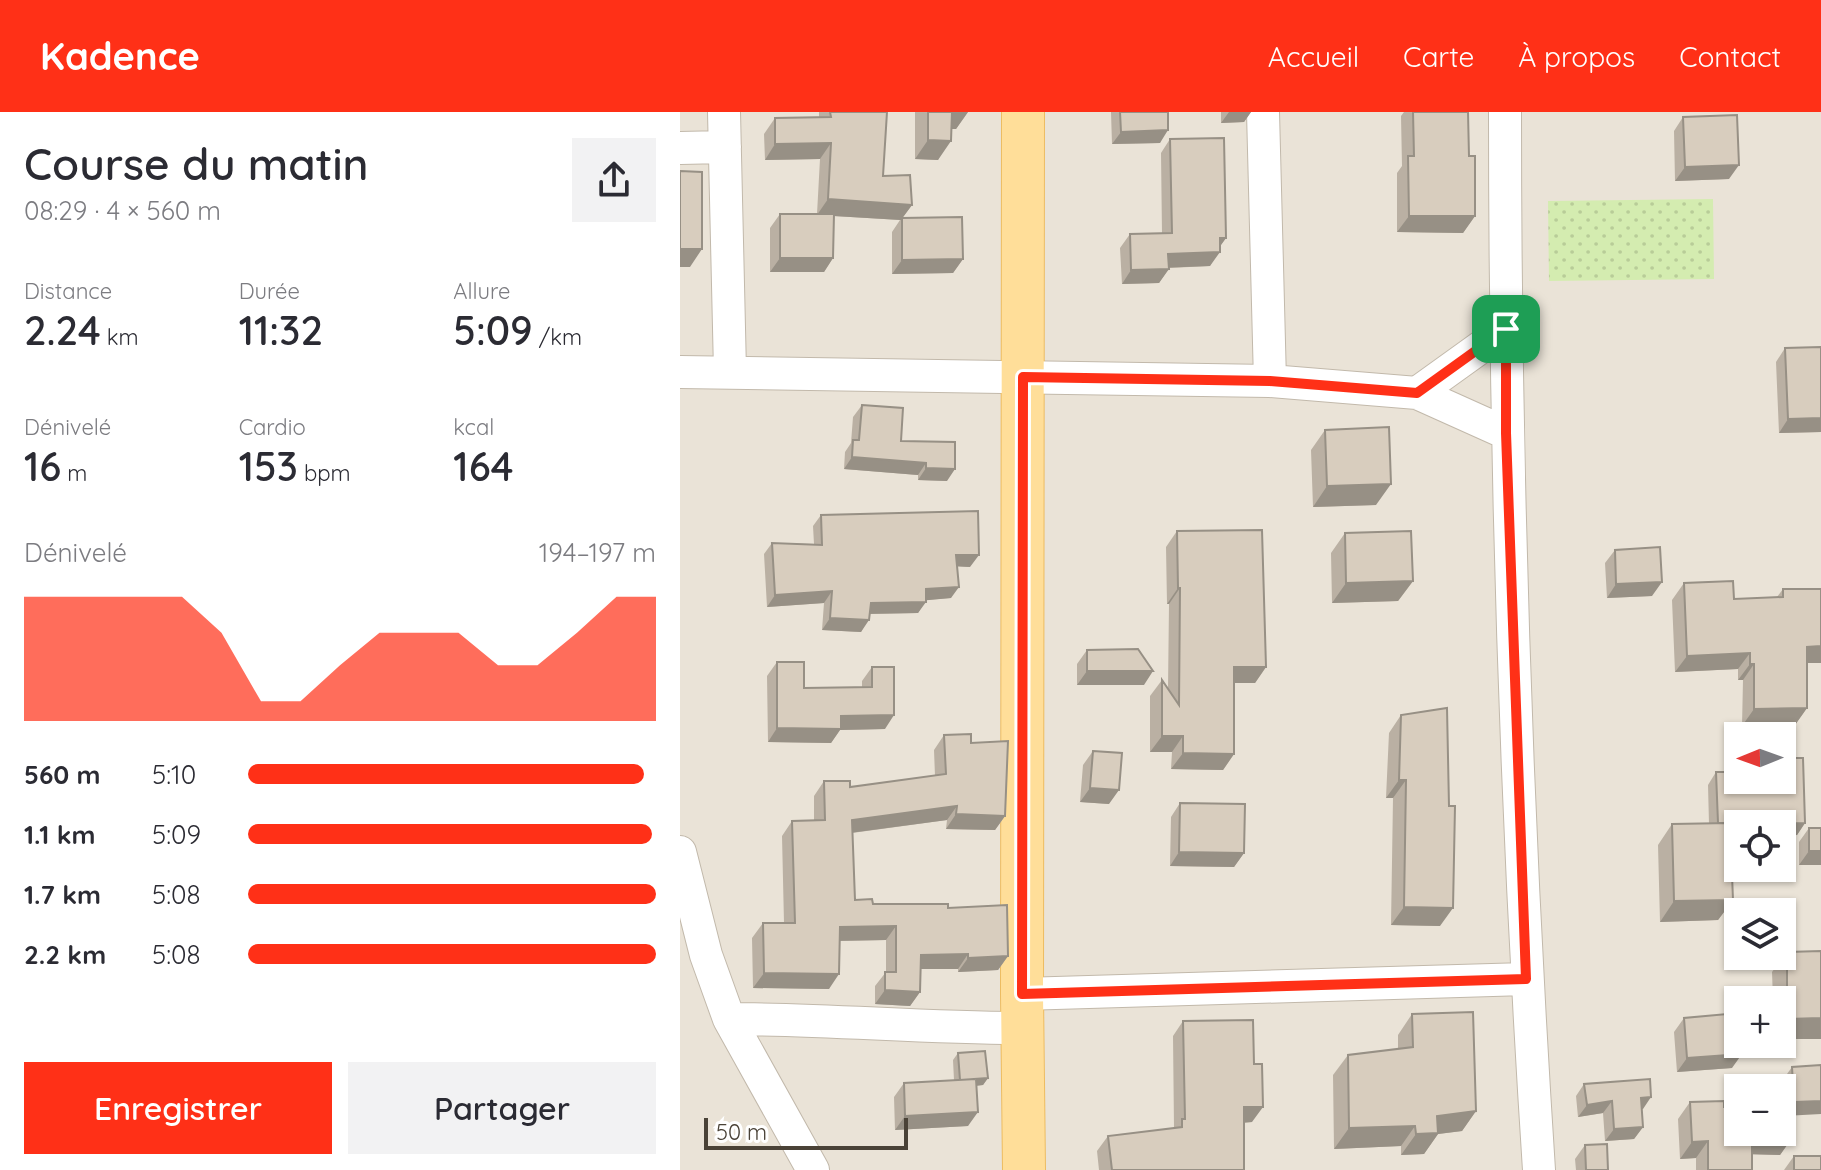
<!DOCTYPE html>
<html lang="fr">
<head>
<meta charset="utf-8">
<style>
	body { margin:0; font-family:Quicksand,sans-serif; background:#f2f2f3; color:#2b2b33; height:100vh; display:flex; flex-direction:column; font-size:30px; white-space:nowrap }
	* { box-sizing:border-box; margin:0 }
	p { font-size:26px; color:#7c7c81 }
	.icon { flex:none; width:44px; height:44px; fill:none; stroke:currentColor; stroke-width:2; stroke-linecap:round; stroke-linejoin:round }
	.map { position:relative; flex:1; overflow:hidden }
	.panel { display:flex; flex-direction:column; background:#fff; width:680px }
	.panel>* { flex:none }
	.needle { width:52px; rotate:269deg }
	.tools { position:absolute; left:1044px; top:610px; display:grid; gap:16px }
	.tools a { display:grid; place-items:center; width:72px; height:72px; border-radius:0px; background:#fff; box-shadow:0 2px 6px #0004; font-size:40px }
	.scale { position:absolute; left:24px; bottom:20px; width:204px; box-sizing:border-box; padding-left:8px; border:4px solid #4a4237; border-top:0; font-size:22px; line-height:28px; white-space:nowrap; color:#4a4237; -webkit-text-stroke:6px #fff; paint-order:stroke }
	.pin { position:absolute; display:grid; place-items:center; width:68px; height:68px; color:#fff; margin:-34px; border-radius:16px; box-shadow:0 4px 12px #0006 }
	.round { display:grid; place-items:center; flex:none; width:84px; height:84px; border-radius:0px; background:#f2f2f3 }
	.summary { display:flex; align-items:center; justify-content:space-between; height:136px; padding:0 24px }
	h1 { font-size:44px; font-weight:600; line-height:60px }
	.figures { display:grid; grid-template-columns:repeat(3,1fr); gap:12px; height:136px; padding:8px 24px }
	.figures div { display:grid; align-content:center }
	.figures b { font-size:40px; font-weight:600 }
	.figures small { font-size:22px; font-weight:400 }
	.figures p { font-size:22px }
	.chart { height:224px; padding:16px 24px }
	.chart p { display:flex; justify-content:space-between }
	.chart svg { width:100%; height:144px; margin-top:8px; fill:#ff3017; opacity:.7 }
	.action { display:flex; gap:16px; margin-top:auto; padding:16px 24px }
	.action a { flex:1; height:92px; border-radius:0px; background:#ff3017; color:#fff; font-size:32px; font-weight:600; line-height:92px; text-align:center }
	.action a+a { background:#f2f2f3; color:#2b2b33 }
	ul { padding:0 24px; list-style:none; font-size:26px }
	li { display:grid; grid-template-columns:128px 96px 1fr; align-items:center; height:60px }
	li i { height:20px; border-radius:10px; background:#ff3017 }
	header { display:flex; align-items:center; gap:48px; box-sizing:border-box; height:112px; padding:0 40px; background:#ff3017; color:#fff }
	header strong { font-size:38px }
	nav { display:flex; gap:44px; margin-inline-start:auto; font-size:28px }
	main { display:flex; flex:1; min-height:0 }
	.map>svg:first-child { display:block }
	.residential { fill:#eae3d7; fill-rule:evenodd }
	.park { fill:url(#park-dots) }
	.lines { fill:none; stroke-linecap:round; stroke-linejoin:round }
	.minor-casing { stroke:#c2b9ab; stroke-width:34 }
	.major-casing { stroke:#edbc61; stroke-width:44 }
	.minor { stroke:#fff; stroke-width:32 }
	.major { stroke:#ffde99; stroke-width:42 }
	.wall { fill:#bab0a3 }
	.shaded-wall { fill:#979085 }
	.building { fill:#d8cdbe; stroke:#979085; stroke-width:2 }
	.route-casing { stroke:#fff; stroke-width:16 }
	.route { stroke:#ff3017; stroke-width:10 }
</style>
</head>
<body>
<header>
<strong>Kadence</strong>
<nav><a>Accueil</a><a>Carte</a><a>À propos</a><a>Contact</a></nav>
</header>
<main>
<section class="panel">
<div class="summary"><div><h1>Course du matin</h1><p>08:29 · 4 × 560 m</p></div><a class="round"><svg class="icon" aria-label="share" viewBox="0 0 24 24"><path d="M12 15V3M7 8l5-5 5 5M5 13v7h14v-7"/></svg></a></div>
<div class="figures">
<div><p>Distance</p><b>2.24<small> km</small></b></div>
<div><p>Durée</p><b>11:32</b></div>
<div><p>Allure</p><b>5:09<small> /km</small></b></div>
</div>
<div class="figures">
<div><p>Dénivelé</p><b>16<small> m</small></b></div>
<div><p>Cardio</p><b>153<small> bpm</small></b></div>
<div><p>kcal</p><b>164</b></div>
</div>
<div class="chart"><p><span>Dénivelé</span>194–197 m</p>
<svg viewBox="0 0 160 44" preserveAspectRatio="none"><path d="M0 44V6L10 6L20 6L30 6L40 6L50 17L60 38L70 38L80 27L90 17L100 17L110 17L120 27L130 27L140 17L150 6L160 6V44z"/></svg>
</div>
<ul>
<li><b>560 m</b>5:10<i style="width:97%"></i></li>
<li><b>1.1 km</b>5:09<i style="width:99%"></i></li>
<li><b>1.7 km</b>5:08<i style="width:100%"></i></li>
<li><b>2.2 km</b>5:08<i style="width:100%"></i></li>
</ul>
<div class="action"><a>Enregistrer</a><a>Partager</a></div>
</section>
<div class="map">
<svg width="1141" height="1058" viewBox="0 0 1141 1058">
	<defs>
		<pattern id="park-dots" width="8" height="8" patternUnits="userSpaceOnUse" patternTransform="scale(2)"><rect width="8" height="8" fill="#d4ecb0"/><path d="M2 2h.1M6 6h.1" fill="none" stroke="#b8cc98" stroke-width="1.8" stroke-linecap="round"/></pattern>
	</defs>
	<rect width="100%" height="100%" fill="#f6f2ea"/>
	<path class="residential" d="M0,0H1141V1058H0ZM1058,624H1102V668H1058ZM1058,712H1102V756H1058ZM1058,800H1102V844H1058ZM1058,888H1102V932H1058ZM1058,976H1102V1020H1058Z"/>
	<path class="park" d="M1033,87L1034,167L869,169L868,89Z"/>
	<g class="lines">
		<defs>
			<path id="minor" d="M44,0L50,259
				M583,0L590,269
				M825,0C825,353 836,706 859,1058
				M0,36L45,35
				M0,260L590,269L737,281L826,321
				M737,281L826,217
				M0,740L26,843L49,907C147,907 244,916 342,916
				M342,882L846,867
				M49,907L133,1058"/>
			<path id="major" d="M343,0L342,882L344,1058"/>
		</defs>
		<use href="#minor" class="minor-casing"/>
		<use href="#major" class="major-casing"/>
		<use href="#minor" class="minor"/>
		<use href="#major" class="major"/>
	</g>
	<path class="wall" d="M139,0H207L203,64L232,93L222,106L283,147L273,161L212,162V120L220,108L154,104L153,146L144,160H90V116L100,102H137L140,47L85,48L84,22L95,6L139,5Z
		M235,0H288L276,17H272L258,48L235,47Z
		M431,0H488L480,31L432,32Z
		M541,0H571L564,10L541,11Z
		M724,0H788L789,44L795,104L783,121L717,120V61L722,54L721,4Z
		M1003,5L1049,67L995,69L994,19Z
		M490,27L546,126L540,134L530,154L489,156L479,171L442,172L440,136L450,122H482L481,41Z
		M1105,236L1141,320L1099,321L1096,250Z
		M182,293L221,329L267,369L238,368V363L164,357L165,340L171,331L173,305Z
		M645,318L696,393L633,395L631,338Z
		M141,403L290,455L277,454L271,486L246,488L238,501L190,502L181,520L142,518L144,491L87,495L84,442L92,431L134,432L133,414Z
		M497,419L586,555L575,571H554V642L543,658L491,657L492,640H470V584L482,568L488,577L489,492H487L486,435Z
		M665,421L733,469L718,489L652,491L651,441Z
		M935,438L972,484L927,486L925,451Z
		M1004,471L1054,487L1097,485L1103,477H1141V551H1127V596L1115,613L1062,614L1063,568H1058V557L995,560L992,488Z
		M407,538L464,573H397V552Z
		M97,550L124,576L182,575V569L192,555L205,617L160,618L151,631L88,630L87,564Z
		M721,603L760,814L711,813L713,686H706L709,621Z
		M264,623L291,631L325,704L315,718L266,717L267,708L172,721L175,788L193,792L268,796L328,844L318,858L278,860V857H241L240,880L230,894L195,892V874L206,860V828L160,829L149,877L73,876L72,826L83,811H104L102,724L112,709L134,708V684L144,669L170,675L255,664L254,638Z
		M413,639L429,692L400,690L403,653Z
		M1036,660L1125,711L1117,723L1102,724V712L1058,725L1051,726L1053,788L1038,808L980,810L978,733L992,712H1029L1028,673Z
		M500,691L564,741L554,755L490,754L491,705Z
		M1129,716H1141V753H1119V730Z
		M1141,839V927H1102V888H1093L1092,860L1107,840Z
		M732,902L796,999L782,1019L758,1022L744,1042L721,1043V1034L654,1037L653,963L668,943L718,937V923Z
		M1004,906L1052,956L997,960L994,920Z
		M503,909L572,1010L564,1011V1058H419L417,1039L428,1024L494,1016L493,924Z
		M278,941L308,966L303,973L297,974L288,1014L215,1018L214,985L224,971L274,968L273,948Z
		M1141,953L1112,1004V1026L1100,1043L1072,1042V1058H1016V1046L1000,1047L998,1007L1010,990L1044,995L1104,997L1102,969L1112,955Z
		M904,972L963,997H962L963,1015L954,1027L925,1029L923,1001L898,1005L896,984Z
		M905,1033L928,1058H896L895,1047Z
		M1114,1044L1141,1058H1104Z"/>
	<path class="shaded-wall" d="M271,0H288L276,17H259Z
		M549,0H571L564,10L541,11Z
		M488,18L480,31L432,32L441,20Z
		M248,28L271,29L258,48L235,47Z
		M151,31L140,47L85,48L95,32Z
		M1059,53L1049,67L995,69L1005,55Z
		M148,87L232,93L221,108L137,103Z
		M729,104H795L783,121L717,120Z
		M540,126H546L536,140H540L530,154L478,156L488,142Z
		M0,137H22L10,155H0Z
		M100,146H153L144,160H90Z
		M283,147L273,161L212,162L222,148Z
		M489,157L479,171L442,172L451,158Z
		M1141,306V320L1099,321L1108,307Z
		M172,345L246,351L238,363L164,357Z
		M246,356L275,357L267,369L238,368Z
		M711,372L696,393L633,395L647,374Z
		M276,443H299L290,455L268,454Z
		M733,469L718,489L652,491L666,471Z
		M982,470L972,484L927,486L936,472Z
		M279,475L271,486L238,489L246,477Z
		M498,476H500L489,492H487Z
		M152,479L144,491L87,495L95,483Z
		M246,490L238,501L182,502L191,491Z
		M150,506L189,508L181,520L142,518Z
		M1141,534V551H1116L1127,535Z
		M1070,541L1058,557L995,560L1007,544Z
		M1070,552H1074L1063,568H1058Z
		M554,555H586L575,571H543Z
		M407,559H473L464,573H397Z
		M1127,596L1115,613L1062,614L1074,597Z
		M214,603L205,617L160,618L151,631L88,630L97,616L161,604Z
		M482,624H503L492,640H470Z
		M503,641L554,642L543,658L491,657Z
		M719,668H726L713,686H706Z
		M410,676L439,678L429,692L400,690Z
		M277,694L267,708L162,722L172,708Z
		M276,702L325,704L315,718L266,717Z
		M1125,711L1117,723L1102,724V712Z
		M1038,714H1058V725L1030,726Z
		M1129,739H1141V753H1119Z
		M499,740L564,741L554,755L490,754Z
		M1053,788L1038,808L980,810L994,789Z
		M724,795L773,796L760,814L711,813Z
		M216,814L206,828L150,829L160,815Z
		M288,842L278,857H231L241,843Z
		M328,844L318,858L278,860L288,846Z
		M84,861L159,862L149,877L73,876Z
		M205,878L240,880L230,894L195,892Z
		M1141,906V927H1102V914L1107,907Z
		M1062,942L1052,956L997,960L1007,946Z
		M308,966L303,973L275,975L280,968Z
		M971,985L963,997L953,998L961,986Z
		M932,989L923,1001L898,1005L907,993Z
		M1141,989V1002L1104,1004L1114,990Z
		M564,995H583L572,1010L553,1011Z
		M796,999L782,1019L758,1022L744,1042L721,1043L736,1022L757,1004Z
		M298,1000L288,1014L215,1018L225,1004Z
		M735,1014L721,1034L654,1037L669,1016Z
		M963,1015L954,1027L925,1029L934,1017Z
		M1072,1025L1112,1026L1100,1043L1060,1042Z
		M1028,1029L1016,1046L1000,1047L1012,1030Z"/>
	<path class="building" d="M150,0H207L203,64L230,63L232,93L148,87L151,31L95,32V6L151,5Z
		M248,0H272L271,29L248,28Z
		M440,0H488V18L441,20Z
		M733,0H788L789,44H795V104H729L728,44H734Z
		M1057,3L1059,53L1005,55L1003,5Z
		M544,26L546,126H540V140L488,142L489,157L451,158L450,122L492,121L490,27Z
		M0,59L22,60V137H0Z
		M100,102H154L153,146H100Z
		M282,105L283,147L222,148V106Z
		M1141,235V306L1108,307L1105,236Z
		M182,293L223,296L221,329L275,330V357L246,356V351L172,345L173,328H179Z
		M709,315L711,372L647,374L645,318Z
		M298,399L299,443H276L279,475L246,477V490L191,491L189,508L150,506L152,479L95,483L92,431L142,433L141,403Z
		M582,418L586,555H554V642L503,641V624H482V568L499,593L500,476H498L497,419Z
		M731,419L733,469L666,471L665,421Z
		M980,435L982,470L936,472L935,438Z
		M1053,469L1054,487L1103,485V477H1141V534L1127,535V596L1074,597V552H1070V541L1007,544L1004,471Z
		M458,537L473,559H407V538Z
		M97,550H124V576L192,575V555H214V603L161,604V617L97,616Z
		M767,596L769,694H775L773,796L724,795L726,668H719L721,603Z
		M291,622V631L328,629L325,704L276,702L277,694L172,708L175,788L192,787L193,792H268V796L327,793L328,844L288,846V842L241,843L240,880L205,878V860H216V814L160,815L159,862L84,861L83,811H115L112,709L145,708L144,669H170V675L266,662L264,623Z
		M413,639L442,641L439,678L410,676Z
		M1102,646H1123L1125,711L1058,712V714H1051L1050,711H1038L1036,660H1058V668H1102Z
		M500,691L565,692L564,741L499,740Z
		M1050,711L1053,788L994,789L992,712Z
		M1129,716H1141V739H1129Z
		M1141,839V906L1107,907V840Z
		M793,900L796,999L757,1004L758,1021L736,1022L735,1014L669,1016L668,943L733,935L732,902Z
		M1058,901V932H1061L1062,942L1007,946L1004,906Z
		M573,908L574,952H582L583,995H564V1058H432L428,1024L502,1015V1007H505L503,909Z
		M305,939L308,966L280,968L278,941Z
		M1141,953V989L1114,990L1112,955Z
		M296,967L298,1000L225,1004L224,971Z
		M970,967L971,985L961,986L963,1015L934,1017L932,989L907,993L904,972Z
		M1044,989V995H1058V1020H1102V997H1112V1026L1072,1025V1058H1028V1029L1012,1030L1010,990Z
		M927,1032L928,1058H906L905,1033Z
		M1114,1044H1141V1058H1114Z"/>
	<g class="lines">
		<defs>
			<path id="route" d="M826,217V321L846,867L342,882L343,265L590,269L737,281Z"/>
		</defs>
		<use href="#route" class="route-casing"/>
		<use href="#route" class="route"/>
	</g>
</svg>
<div class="tools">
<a><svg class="needle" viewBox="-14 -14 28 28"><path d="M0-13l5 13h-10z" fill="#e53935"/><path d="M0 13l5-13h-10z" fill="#7c7c81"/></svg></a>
<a><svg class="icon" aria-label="locate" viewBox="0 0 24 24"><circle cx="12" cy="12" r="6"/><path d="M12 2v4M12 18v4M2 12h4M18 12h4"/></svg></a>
<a><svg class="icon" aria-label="layers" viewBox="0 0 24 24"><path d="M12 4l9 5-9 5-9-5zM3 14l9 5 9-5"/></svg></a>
<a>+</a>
<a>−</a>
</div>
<div class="scale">50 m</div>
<div class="pin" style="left:826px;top:217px;background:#1e9e55"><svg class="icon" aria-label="arrive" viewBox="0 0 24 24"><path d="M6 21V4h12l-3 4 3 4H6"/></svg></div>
</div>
</main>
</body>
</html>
